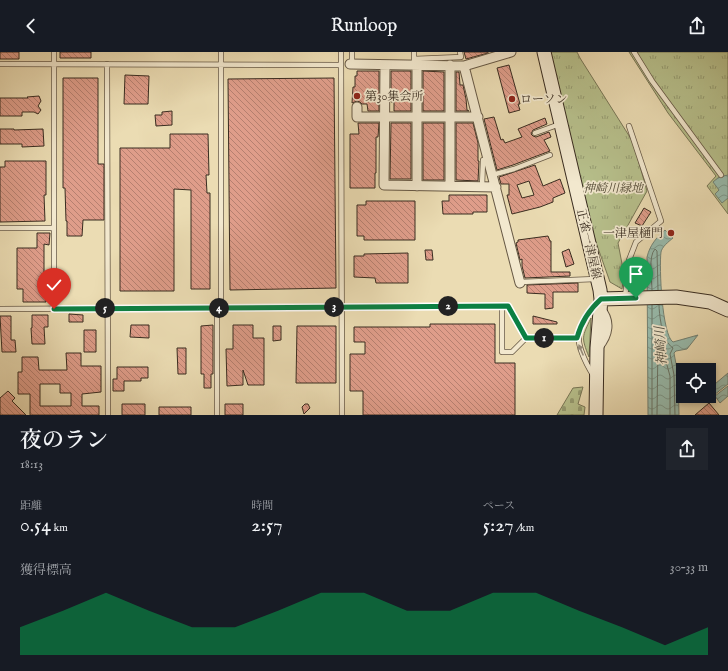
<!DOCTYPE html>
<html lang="ja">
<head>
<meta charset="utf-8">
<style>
	body { margin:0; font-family:"IM FELL English","Noto Serif JP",serif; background:#20242c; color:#f1f3f6; height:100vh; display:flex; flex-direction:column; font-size:15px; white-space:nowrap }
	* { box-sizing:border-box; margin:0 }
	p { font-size:13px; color:#9ea1a6 }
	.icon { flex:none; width:22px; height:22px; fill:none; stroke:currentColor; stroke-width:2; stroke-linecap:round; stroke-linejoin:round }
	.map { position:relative; height:363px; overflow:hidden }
	.side { display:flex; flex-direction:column; background:#171b24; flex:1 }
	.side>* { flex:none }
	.controls { position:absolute; left:676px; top:311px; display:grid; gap:8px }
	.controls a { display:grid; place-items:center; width:40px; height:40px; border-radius:0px; background:#171b24; box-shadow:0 2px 6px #0003; font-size:20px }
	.pin { position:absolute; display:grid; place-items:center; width:34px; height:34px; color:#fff; margin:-41px -17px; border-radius:50% 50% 50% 0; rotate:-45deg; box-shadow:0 0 4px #0007 }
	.pin .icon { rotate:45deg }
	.km { position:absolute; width:20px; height:20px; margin:-10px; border-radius:50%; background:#222; color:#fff; font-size:11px; line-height:20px; text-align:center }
	.round { display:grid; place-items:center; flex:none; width:42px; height:42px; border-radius:0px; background:#20242c }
	.headline { display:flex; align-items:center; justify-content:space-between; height:68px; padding:0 20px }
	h1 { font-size:22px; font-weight:600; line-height:30px }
	.stats { display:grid; grid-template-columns:repeat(3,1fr); gap:6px; height:68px; padding:4px 20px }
	.stats div { display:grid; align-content:center }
	.stats b { font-size:20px; font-weight:600 }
	.stats small { font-size:11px; font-weight:400 }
	.stats p { font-size:11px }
	.chart { height:112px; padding:8px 20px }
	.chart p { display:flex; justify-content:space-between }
	.chart svg { width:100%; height:72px; margin-top:4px; fill:#0b8043; opacity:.7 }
	header { display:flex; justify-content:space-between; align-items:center; height:52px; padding:0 20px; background:#171b24; font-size:18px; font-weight:600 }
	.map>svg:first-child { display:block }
	.grass { fill:#b7c08c; stroke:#787656 }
	.cemetery { fill:url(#cemetery-stones); stroke:#787656 }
	.park { fill:url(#park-tufts); stroke:#787656 }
	.water { fill:url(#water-waves); stroke:#728275 }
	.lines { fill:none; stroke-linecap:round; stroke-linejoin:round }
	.shore { stroke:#687467; stroke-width:1 }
	.building { fill:url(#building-back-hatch); stroke:#392c20; fill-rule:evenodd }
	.lane-casing { stroke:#665845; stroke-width:6 }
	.street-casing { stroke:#665845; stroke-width:11 }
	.secondary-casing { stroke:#392c20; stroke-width:15 }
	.lane { stroke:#f2e8ce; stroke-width:4.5 }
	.street { stroke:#f2e8ce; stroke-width:9 }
	.secondary { stroke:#f2e8ce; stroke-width:13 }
	.oneway { fill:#968a77 }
	.route-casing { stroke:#fff; stroke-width:8 }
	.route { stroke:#0b8043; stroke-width:5 }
	.poi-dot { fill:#8f2418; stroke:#f2e8ce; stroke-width:1.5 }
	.labels { text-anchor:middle; stroke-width:3.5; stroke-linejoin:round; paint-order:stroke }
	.poi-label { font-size:12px; fill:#392c20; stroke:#f2e8ce; text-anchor:start }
	.park-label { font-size:12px; font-style:italic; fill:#524a36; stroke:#f2e8ce }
	.street-label { font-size:12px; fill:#392c20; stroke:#f2e8ce }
	.water-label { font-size:13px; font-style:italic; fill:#515044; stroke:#f2e8ce }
</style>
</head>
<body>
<header><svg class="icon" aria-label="back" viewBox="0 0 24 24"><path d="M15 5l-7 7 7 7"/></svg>Runloop<svg class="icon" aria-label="share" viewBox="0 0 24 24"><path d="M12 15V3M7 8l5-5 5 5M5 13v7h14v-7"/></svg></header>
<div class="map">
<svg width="728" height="363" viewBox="0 0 728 363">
	<defs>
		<pattern id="cemetery-stones" width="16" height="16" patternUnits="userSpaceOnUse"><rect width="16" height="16" fill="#b7c08c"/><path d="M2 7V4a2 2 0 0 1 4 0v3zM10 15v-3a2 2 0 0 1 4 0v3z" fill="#969c72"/></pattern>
		<pattern id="park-tufts" width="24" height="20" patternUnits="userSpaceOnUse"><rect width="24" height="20" fill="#b7c08c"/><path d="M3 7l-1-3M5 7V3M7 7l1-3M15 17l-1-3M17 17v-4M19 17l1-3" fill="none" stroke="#969c72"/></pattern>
		<pattern id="water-waves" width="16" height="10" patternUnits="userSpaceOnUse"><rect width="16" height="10" fill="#98bcae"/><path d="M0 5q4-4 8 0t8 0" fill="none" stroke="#7d998d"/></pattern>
		<pattern id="building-back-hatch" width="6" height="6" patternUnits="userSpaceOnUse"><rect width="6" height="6" fill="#df9d8a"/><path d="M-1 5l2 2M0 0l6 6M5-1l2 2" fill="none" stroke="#b68070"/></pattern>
	</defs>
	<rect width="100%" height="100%" fill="#ebdcb3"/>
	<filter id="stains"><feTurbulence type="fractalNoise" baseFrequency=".005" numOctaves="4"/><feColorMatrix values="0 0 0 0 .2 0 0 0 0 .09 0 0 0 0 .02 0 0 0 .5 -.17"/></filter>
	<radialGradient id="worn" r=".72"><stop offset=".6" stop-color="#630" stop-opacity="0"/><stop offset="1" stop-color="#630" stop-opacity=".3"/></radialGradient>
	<path class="grass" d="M591,266L589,305C581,285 582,285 591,266Z"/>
	<path class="cemetery" d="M583,335L578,352L585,355L584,363H557L573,336Z"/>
	<path class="park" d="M548,0H577L580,6L633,90L647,139L618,191L624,222L622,237L610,230L592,179Z
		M629,0H728V162L707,134L716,124L668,61Z"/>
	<path class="water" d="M728,123V146L722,151L715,142L719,138L713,130L719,125Z
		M665,178L673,186C668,190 662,195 661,200C659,215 662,283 673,290L698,283L687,297L676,299L674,301L678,323L679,363H648L647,205C650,193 656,186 665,178Z
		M728,321V332L714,343L709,337Z
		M728,334V344L720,351L715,344Z"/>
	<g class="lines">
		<path class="shore" d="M652,238C652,228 648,204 655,197L657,199L658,238
			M652,253V363
			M659,253C659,261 662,285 668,291C669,293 671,294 673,296L670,302L674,323L675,363
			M657,363L658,291L660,289L666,297L665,306L670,324V363"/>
	</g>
	<path class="building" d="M0,0H19V7H0Z
		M60,0H91V6H60Z
		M464,0H488V1L466,7Z
		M509,13L520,52H518L520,58L509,61L497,16Z
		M357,19H379V59H368L367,52H362L360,50L357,49L352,51L353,35H355V24H357Z
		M391,19H411V59H394V50H391Z
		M423,19L444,20V59H423Z
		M456,20H459L460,33H463L466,47L467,58L469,59H456Z
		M125,23L149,24L148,52H124Z
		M63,26H98V112H104V168H83L82,184H67V169H66L65,136H63Z
		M334,26L336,236L230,238L228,27Z
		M39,44L41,49L38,54L41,58L38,62L34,60H22V64H0V46H28L27,45Z
		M172,59V73L156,74L155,63H162V60Z
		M494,65L501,88L503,87L505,91L522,85L518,77L545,66L547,72L533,78L531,82L533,84L536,85L549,80L551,85L544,88L550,99L513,113L497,118L484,67Z
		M358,71H379L378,85H376V121H375V136H350V82H359Z
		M391,71H411V127H390Z
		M423,71H444V128H423Z
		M456,71H473L478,91V109H479L478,129L456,128Z
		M0,77H14V78L43,77L44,94L22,95V92H0Z
		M170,82H208L209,123H206L207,141H210V237H191V138L174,137V239H120V96H170Z
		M5,109H46V143H44L45,169L0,170V115H5Z
		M535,113L543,134L560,127L565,141L553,146V150L540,155L512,162L507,143H509V132H501L499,125ZM529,129L534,143L522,146L517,133Z
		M449,143H487V160H473V162H443L442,149H449Z
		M366,149H415V188H364V184H357V153H366Z
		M644,156L651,160L642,174L635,171Z
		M37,181H50L49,193L44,192V244H46V250H23V237H17V196H37Z
		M548,184L550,189H551V220H570V224L525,226L522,214V207L520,208L516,191L518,190V188Z
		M569,197L574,212L566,215L562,200Z
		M425,198H432L433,208H426Z
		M408,201V231H376L375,226L354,225V204H364V202Z
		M578,231V240H553V256L545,257V242L527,241V233Z
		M69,262L83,263V270H69Z
		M32,263H48V275H44L45,292H32L31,276H32Z
		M0,264H11V288H15L16,300H2Z
		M533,264L557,270V272H533Z
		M430,272H495V311H515V363H363V339H350V302H365V290H354V275H430Z
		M131,273H149V286L130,285Z
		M213,273V322H211V336H204V322H201V274Z
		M233,273H253V286H264V333H248L243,318V333L227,334L226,297H233Z
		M273,274H281V288L273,289Z
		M297,274H336V331H296Z
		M84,278H96V300H84Z
		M177,296H186V322H178Z
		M66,301H81V314H101V340L82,342V354H99V363H30V342H18V320H22V305H38L39,318H67ZM40,332H60V341H71V354H40Z
		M117,315H148V326H141V329H124V339H113V327H117Z
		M8,339L15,346L12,349L26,363H0V346Z
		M709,351L719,363H695Z
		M122,352H145V363H122Z
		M225,352H243V363H225Z
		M305,352H308L310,356L304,362L302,355Z
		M159,355H191V363H159Z"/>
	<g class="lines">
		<defs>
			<path id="lane" d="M54,0V257
				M341,0L342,363
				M352,0V12
				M634,0L652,29L721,123
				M414,7L461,5L460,0
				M414,10V0
				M0,12L341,13
				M107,12L108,363
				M535,81L560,72
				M492,123L514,117L550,103
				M482,135L483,108
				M0,176H54
				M520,230L596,227
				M625,246L629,208L636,190L661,169L629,74
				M502,254V300H512L526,286
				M221,256V0
				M0,257L508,254L526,286H577
				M593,323C575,293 571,276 598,250
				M217,363V256"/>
			<path id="street" d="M350,12L464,14L511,0
				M385,13L384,133L496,135
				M464,14L520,231
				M357,55V65H478
				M417,134V13
				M450,134V13
				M598,295C608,283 611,269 600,257"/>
			<path id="secondary" d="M544,0L600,238L601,247L597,296L596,363
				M601,247L676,245L710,250L728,258"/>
		</defs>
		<use href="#lane" class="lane-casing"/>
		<use href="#street" class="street-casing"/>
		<use href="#secondary" class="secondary-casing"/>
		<use href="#lane" class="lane"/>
		<use href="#street" class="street"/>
		<use href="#secondary" class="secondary"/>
	</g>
	<defs><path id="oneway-solid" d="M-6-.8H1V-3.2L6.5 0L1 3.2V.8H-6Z"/></defs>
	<use class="oneway" href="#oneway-solid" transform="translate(581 298) rotate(-113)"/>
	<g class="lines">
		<defs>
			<path id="route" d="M54,257L508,254L526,286H577C581,270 589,258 601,247L636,246"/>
		</defs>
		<use href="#route" class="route-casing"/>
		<use href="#route" class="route"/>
	</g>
	<g class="poi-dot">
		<circle cx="357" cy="44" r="4"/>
		<circle cx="512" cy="47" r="4"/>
		<circle cx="671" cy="181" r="4"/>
	</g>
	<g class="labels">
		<g class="poi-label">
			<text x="365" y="48">第30集会所</text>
			<text x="520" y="51">ローソン</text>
			<text x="663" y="185" text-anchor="end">一津屋樋門</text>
		</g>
		<g class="park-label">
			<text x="613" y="140">神崎川緑地</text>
		</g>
		<g class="street-label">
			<text transform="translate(589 192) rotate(77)" y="4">正雀一津屋線</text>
		</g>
		<g class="water-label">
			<text transform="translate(660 294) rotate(-94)" y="5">神崎川</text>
		</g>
	</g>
	<rect width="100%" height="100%" filter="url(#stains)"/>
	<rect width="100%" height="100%" fill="url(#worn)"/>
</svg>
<div class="controls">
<a><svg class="icon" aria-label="locate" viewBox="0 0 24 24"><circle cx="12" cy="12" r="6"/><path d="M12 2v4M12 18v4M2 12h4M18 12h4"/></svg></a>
</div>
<div class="pin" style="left:636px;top:246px;background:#1e9e55"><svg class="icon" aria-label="arrive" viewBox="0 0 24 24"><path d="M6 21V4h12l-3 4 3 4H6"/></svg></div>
<div class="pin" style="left:54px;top:257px;background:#d93025"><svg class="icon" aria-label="check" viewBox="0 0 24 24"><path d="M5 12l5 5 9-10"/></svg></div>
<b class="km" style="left:544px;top:286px">1</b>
<b class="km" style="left:448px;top:254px">2</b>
<b class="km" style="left:334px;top:255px">3</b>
<b class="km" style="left:219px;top:256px">4</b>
<b class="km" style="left:105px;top:256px">5</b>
</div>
<section class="side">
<div class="headline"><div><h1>夜のラン</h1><p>18:13</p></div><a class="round"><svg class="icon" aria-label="share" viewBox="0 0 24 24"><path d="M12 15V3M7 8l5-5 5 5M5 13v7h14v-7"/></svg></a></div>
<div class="stats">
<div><p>距離</p><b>0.54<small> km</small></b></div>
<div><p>時間</p><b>2:57</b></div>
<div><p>ペース</p><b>5:27<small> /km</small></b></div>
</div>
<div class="chart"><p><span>獲得標高</span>30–33 m</p>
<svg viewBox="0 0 160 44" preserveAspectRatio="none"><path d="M0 44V27L10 17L20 6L30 17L40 27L50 27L60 17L70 6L80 6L90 17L100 17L110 6L120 6L130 17L140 27L150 38L160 27V44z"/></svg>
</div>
</section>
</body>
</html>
